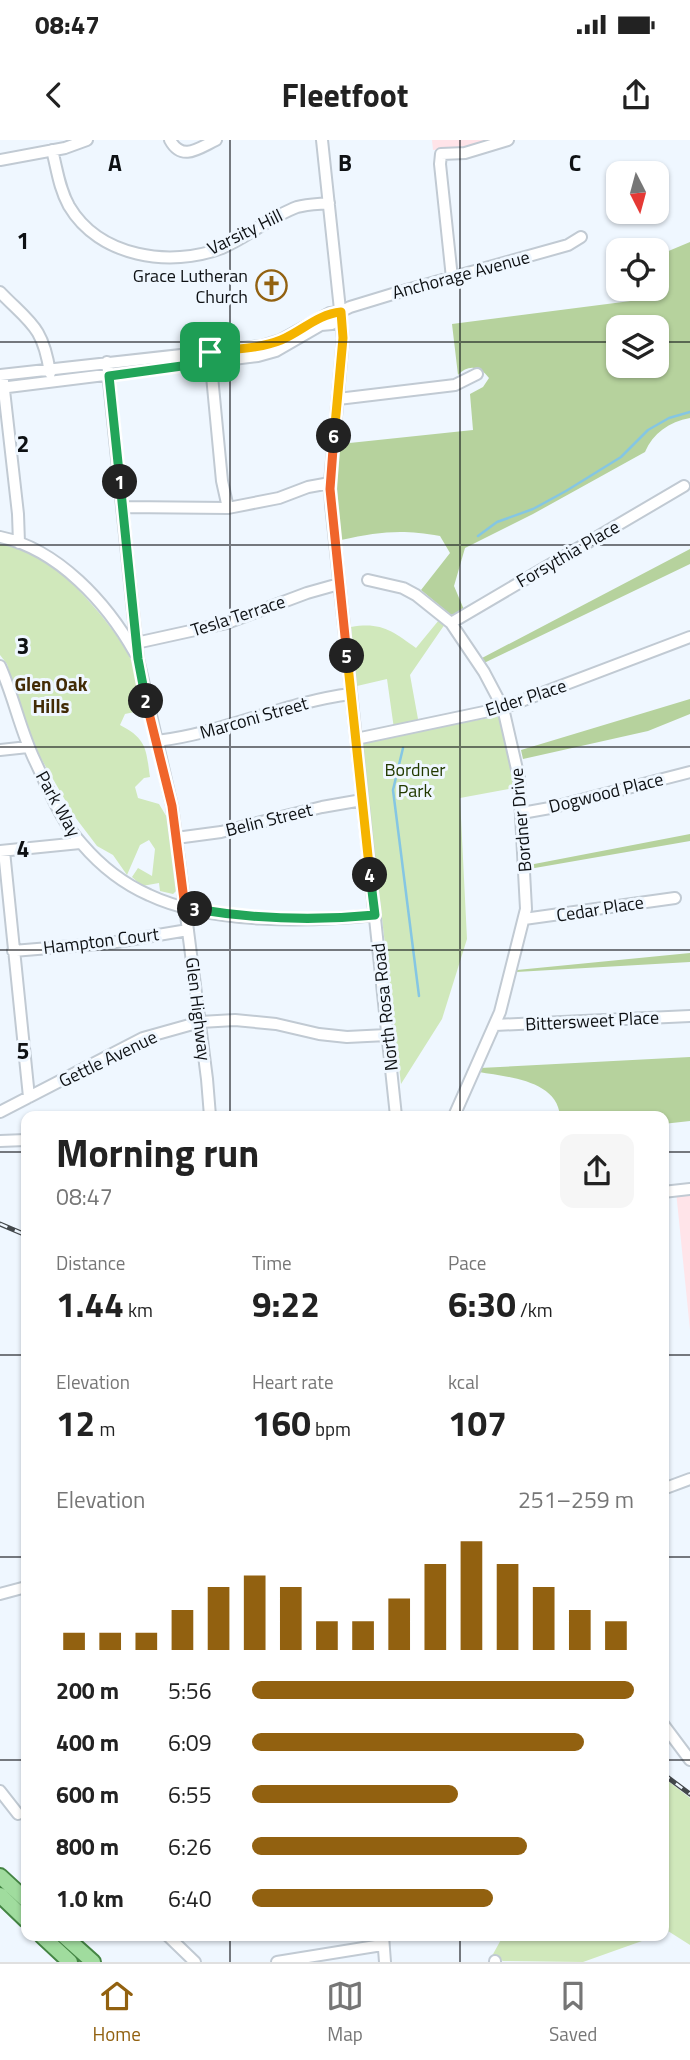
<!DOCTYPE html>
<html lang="en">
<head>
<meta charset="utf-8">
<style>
	body { margin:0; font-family:"Titillium Web",sans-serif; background:#f6f6f6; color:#222; height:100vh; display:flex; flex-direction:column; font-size:26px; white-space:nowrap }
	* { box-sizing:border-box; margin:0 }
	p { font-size:23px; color:#767676 }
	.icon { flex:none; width:38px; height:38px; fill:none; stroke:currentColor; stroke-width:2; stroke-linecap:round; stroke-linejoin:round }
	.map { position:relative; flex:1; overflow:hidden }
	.side { position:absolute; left:21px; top:971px; width:648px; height:830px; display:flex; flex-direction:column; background:#fff; border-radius:14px; box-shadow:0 2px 5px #0004 }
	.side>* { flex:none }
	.needle { width:46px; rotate:174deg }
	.controls { position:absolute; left:606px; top:21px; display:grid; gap:14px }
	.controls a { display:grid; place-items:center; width:63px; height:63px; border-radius:14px; background:#fff; box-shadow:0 2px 5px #0004; font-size:35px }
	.pin { position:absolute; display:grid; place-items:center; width:60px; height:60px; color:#fff; margin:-30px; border-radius:14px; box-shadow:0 4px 10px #0006 }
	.km { position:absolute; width:35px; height:35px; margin:-18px; border-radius:50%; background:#222; color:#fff; font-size:19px; line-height:35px; text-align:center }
	.round { display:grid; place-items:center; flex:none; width:74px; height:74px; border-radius:14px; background:#f6f6f6 }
	.headline { display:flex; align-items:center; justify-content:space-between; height:119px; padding:0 35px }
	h1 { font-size:38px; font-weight:700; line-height:52px }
	.figures { display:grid; grid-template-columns:repeat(3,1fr); gap:10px; height:119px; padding:7px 35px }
	.figures div { display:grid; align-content:center }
	.figures b { font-size:35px; font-weight:700 }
	.figures small { font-size:19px; font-weight:400 }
	.figures p { font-size:19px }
	.chart { height:196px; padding:14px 35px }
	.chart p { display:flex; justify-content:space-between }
	.chart svg { width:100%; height:126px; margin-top:7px; stroke:#926110; stroke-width:6 }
	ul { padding:0 35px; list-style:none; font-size:23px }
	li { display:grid; grid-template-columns:112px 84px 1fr; align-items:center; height:52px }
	li i { height:18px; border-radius:9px; background:#926110 }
	.status { display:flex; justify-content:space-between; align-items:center; height:49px; padding:0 35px; background:#fff; direction:ltr }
	.status svg { height:19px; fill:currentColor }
	header { display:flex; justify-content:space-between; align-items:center; height:91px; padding:0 35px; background:#fff; font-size:32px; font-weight:700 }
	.menu { display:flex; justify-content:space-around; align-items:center; height:98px; border-top:2px solid #e0e0e0; background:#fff; font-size:19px; color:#767676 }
	.menu a { display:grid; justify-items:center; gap:4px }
	.menu .active { color:#926110 }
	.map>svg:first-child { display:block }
	.education { fill:#ffe4e9 }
	.green { fill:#d0e8bb }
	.forest { fill:#b6d29d; fill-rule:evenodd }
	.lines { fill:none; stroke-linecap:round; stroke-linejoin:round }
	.stream { stroke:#85c6e3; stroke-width:2.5 }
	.minor-casing { stroke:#c1cad3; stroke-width:14 }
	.major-casing { stroke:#448544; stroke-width:18 }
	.minor { stroke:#fff; stroke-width:10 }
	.major { stroke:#a0dc9e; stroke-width:14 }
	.rail-casing { stroke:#43484c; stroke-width:5 }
	.rail { stroke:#eff7ff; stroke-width:2.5; stroke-dasharray:8; stroke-linecap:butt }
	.split-1-casing { stroke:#fff; stroke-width:14 }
	.split-2-casing { stroke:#fff; stroke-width:14 }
	.split-3-casing { stroke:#fff; stroke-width:14 }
	.split-4-casing { stroke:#fff; stroke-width:14 }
	.split-5-casing { stroke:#fff; stroke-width:14 }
	.split-6-casing { stroke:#fff; stroke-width:14 }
	.split-7-casing { stroke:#fff; stroke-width:14 }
	.split-1 { stroke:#22a559; stroke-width:9 }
	.split-2 { stroke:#22a559; stroke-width:9 }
	.split-3 { stroke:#f0652b; stroke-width:9 }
	.split-4 { stroke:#22a559; stroke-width:9 }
	.split-5 { stroke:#f5b400; stroke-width:9 }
	.split-6 { stroke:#f0652b; stroke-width:9 }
	.split-7 { stroke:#f5b400; stroke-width:9 }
	.grid { fill:none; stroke:#0e1114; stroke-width:2; stroke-opacity:0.55 }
	.labels { text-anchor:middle; stroke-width:6; stroke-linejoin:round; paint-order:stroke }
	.street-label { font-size:18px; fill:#0e1114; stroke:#eff7ff }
	.poi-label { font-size:18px; fill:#0e1114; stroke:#eff7ff; text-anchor:end }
	.park-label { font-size:18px; fill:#223a00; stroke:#eff7ff }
	.neighbourhood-label { font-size:19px; font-weight:bold; fill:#422b06; stroke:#eff7ff }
	.grid-label { font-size:23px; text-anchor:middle; font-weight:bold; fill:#0e1114; stroke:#eff7ff; stroke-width:6; stroke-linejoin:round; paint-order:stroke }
</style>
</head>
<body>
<div class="status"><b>08:47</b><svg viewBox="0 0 49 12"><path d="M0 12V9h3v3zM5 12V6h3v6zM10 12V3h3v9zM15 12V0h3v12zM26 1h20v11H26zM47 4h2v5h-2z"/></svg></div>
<header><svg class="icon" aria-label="back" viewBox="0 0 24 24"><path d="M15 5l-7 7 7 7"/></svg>Fleetfoot<svg class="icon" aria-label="share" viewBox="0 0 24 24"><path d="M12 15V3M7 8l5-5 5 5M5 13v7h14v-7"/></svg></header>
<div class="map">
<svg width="690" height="1822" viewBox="0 0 690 1822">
	<rect width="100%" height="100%" fill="#eff7ff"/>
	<path class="education" d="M432,0H496L466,7L433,10Z
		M690,1049V1190L676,1051Z"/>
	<path class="green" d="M0,403C17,407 35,414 50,424C73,440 127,500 134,528C138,541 138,557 139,571L125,574L120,585C147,599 146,609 150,637L144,638L135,647L138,658L159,664L168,679L178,749L173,754L160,751L159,743L142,746L132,737L138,728L152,736L155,709L149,700L140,705L127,735L113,715L97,706L75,677L28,596L7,524L0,515Z
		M439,480L445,484L410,535L420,590L501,576L512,627L514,648L460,658L467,799L442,879L401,944L362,604L395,596L387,539L357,546L351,487C382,482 392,491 416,508Z
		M663,1637L690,1658V1805L668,1791L663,1793Z
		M503,1796H656L583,1822L503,1821L492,1816Z"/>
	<path class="forest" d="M690,102V278C669,282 653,293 645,312L533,374L465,408L454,446L465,472L456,475L450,474L421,450L450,413L440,396C400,389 380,392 341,400L336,341L340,304L473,290L470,254L483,247L489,238C480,226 468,224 458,235L452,184L654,158L659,115ZM618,187H656V226H618Z
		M690,409V424L484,523L482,518Z
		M690,559V574L648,591L523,619L521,610Z
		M690,694V701L529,729V725Z
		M690,813V822L516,832L517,830Z
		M690,917V981L663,984V976H560C557,940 507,937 479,932L480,928Z"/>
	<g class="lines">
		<path class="stream" d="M478,396L497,382L533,369L566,351L621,317L648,290L669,278L690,272
			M403,608L393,650L419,856"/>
		<defs>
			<path id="minor" d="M170,0C182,22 199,8 216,0
				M322,0L343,198L330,343L331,364L396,976
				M52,10C57,29 59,48 69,66C99,117 170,128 222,108C248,97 270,77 297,67C307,64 319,64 329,63
				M0,20L65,8L87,0
				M452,138L440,24L441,14L465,13L508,0
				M0,152C30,183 43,186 50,233
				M210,215L222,341L228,368
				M107,222L138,519L172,666L207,939L210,976
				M0,235L262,206L281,200L330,173L340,172L350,167L396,153L568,105L581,97
				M3,241L18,374L19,403
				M0,248L258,216L276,211L321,185L332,184L340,172
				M338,259L455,245L477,234
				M123,367L228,368L279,358L308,347L330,343
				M0,397C58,409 107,463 135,513
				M368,440L403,448L416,455L451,483L484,532L503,568L519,638L526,769L500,872L454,976
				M451,483L684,346
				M136,503L227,483L307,453L339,444
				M0,526C14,557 20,590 35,621C48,648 61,682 82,704C100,725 124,744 149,755C210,784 309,782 375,775
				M356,599L503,568L690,497
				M157,601C224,593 285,562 351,554
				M0,610L28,607
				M522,673L550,668L690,632
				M176,698L221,692L322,667L362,660
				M0,711L80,703
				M4,711L29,957
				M524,779L675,758
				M13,811L110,803L188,790
				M495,885L690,876
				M0,972L143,898L200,882L235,880L276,884L319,894L347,897L387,895
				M0,1001L26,1000
				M663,1052L690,1049
				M663,1349L690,1339
				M0,1454L26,1447
				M663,1584L690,1620
				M0,1651L18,1674
				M168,1796L195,1822
				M383,1796L385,1822
				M277,1822L382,1805
				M495,1822V1821"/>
			<path id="major" d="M0,1736L26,1760
				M0,1755L26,1780
				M42,1796L70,1822
				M64,1796L93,1822"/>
		</defs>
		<use href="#minor" class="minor-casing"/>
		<use href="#major" class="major-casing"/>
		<use href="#minor" class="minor"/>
		<use href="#major" class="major"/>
		<defs>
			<path id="rail" d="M0,1084L26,1095
				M663,1634L690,1654"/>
		</defs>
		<use href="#rail" class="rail-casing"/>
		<use href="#rail" class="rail"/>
	</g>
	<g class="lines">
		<defs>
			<path id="split-1" d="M120,342L109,236L211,222L210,212"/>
			<path id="split-2" d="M120,342L138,519L146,561"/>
			<path id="split-3" d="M146,561L172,666L185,768L195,769"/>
			<path id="split-4" d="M195,769C255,779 315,781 375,775L370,735"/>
			<path id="split-5" d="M347,516L370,735"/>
			<path id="split-6" d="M334,296L330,349L347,516"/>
			<path id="split-7" d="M210,212C233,209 259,209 281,200C302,191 318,174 341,172L343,198L334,296"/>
		</defs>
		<use href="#split-1" class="split-1-casing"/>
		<use href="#split-2" class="split-2-casing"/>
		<use href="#split-3" class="split-3-casing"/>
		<use href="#split-4" class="split-4-casing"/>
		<use href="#split-5" class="split-5-casing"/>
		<use href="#split-6" class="split-6-casing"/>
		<use href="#split-7" class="split-7-casing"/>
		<use href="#split-1" class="split-1"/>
		<use href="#split-2" class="split-2"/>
		<use href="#split-3" class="split-3"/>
		<use href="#split-4" class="split-4"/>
		<use href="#split-5" class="split-5"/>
		<use href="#split-6" class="split-6"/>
		<use href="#split-7" class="split-7"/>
	</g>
	<path class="grid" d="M230,0V976M460,0V976M0,202H618M656,202H690M0,405H690M0,607H690M0,810H690M0,1012H26M663,1012H690M0,1215H26M663,1215H690M0,1417H26M663,1417H690M0,1620H26M663,1620H690M230,1796V1822M460,1796V1822"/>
	<defs>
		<symbol id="church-ring" viewBox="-11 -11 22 22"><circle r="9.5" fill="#eff7ff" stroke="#926110" stroke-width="1.5"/><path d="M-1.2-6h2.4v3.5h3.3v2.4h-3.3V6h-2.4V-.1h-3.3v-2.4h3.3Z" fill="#926110"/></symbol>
	</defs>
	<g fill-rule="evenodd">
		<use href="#church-ring" x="254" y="128" width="35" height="35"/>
	</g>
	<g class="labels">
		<g class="street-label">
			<text transform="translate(245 92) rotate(-26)" y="6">Varsity Hill</text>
			<text transform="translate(461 135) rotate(-15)" y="6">Anchorage Avenue</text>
			<text transform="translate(568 414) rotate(-30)" y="6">Forsythia Place</text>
			<text transform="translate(238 476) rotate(-18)" y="6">Tesla Terrace</text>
			<text transform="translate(526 558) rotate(-18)" y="6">Elder Place</text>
			<text transform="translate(254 578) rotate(-16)" y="6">Marconi Street</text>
			<text transform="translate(606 653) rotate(-14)" y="6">Dogwood Place</text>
			<text transform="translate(58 664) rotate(61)" y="6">Park Way</text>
			<text transform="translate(269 680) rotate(-14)" y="6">Belin Street</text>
			<text transform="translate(521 680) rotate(-95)" y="6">Bordner Drive</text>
			<text transform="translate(600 769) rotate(-9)" y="6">Cedar Place</text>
			<text transform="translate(101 801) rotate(-7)" y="6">Hampton Court</text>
			<text transform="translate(385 867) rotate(-96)" y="6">North Rosa Road</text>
			<text transform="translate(198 869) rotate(83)" y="6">Glen Highway</text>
			<text transform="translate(592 881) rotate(-3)" y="6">Bittersweet Place</text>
			<text transform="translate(108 919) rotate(-26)" y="6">Gettle Avenue</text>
		</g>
		<g class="poi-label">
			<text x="248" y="142">Grace Lutheran<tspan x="248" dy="21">Church</tspan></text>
		</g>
		<g class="park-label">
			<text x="415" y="636">Bordner<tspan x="415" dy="21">Park</tspan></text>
		</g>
		<g class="neighbourhood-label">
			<text x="51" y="551">Glen Oak<tspan x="51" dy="22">Hills</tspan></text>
		</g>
	</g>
	<g class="grid-label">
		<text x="115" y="31">A</text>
		<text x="345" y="31">B</text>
		<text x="575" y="31">C</text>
		<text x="23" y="109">1</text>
		<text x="23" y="312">2</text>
		<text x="23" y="514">3</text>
		<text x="23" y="717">4</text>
		<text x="23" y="919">5</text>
	</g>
</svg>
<div class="controls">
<a><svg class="needle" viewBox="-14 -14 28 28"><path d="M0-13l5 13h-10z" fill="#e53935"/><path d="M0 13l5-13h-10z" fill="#767676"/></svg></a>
<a><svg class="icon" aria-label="locate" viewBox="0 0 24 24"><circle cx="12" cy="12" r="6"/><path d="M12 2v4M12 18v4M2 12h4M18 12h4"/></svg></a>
<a><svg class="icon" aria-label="layers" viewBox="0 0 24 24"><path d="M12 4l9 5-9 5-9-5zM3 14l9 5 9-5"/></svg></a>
</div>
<div class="pin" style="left:210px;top:212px;background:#1e9e55"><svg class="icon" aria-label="arrive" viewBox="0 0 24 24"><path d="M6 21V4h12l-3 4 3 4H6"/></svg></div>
<b class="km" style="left:120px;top:342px">1</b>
<b class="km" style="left:146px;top:561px">2</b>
<b class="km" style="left:195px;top:769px">3</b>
<b class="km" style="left:370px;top:735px">4</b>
<b class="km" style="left:347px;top:516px">5</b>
<b class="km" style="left:334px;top:296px">6</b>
<section class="side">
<div class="headline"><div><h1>Morning run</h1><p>08:47</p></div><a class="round"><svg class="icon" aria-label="share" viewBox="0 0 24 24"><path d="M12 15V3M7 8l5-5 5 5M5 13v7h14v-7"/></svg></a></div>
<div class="figures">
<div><p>Distance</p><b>1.44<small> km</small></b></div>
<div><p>Time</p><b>9:22</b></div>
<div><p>Pace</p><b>6:30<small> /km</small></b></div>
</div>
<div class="figures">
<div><p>Elevation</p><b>12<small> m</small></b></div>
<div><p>Heart rate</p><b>160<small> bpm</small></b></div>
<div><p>kcal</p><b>107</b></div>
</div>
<div class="chart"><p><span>Elevation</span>251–259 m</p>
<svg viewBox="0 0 160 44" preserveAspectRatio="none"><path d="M5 44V38M15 44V38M25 44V38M35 44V30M45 44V22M55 44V18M65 44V22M75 44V34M85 44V34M95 44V26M105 44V14M115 44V6M125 44V14M135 44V22M145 44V30M155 44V34"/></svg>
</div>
<ul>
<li><b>200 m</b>5:56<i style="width:100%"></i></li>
<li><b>400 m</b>6:09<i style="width:87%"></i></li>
<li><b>600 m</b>6:55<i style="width:54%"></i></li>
<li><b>800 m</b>6:26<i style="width:72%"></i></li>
<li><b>1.0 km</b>6:40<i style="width:63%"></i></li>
</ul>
</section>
</div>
<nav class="menu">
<a class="active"><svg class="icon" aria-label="home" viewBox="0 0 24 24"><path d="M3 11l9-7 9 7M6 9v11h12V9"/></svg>Home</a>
<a><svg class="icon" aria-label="map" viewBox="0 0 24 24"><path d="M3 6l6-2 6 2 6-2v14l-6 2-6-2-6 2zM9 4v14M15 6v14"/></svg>Map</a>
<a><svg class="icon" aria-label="saved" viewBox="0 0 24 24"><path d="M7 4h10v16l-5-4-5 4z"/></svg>Saved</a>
</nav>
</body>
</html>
